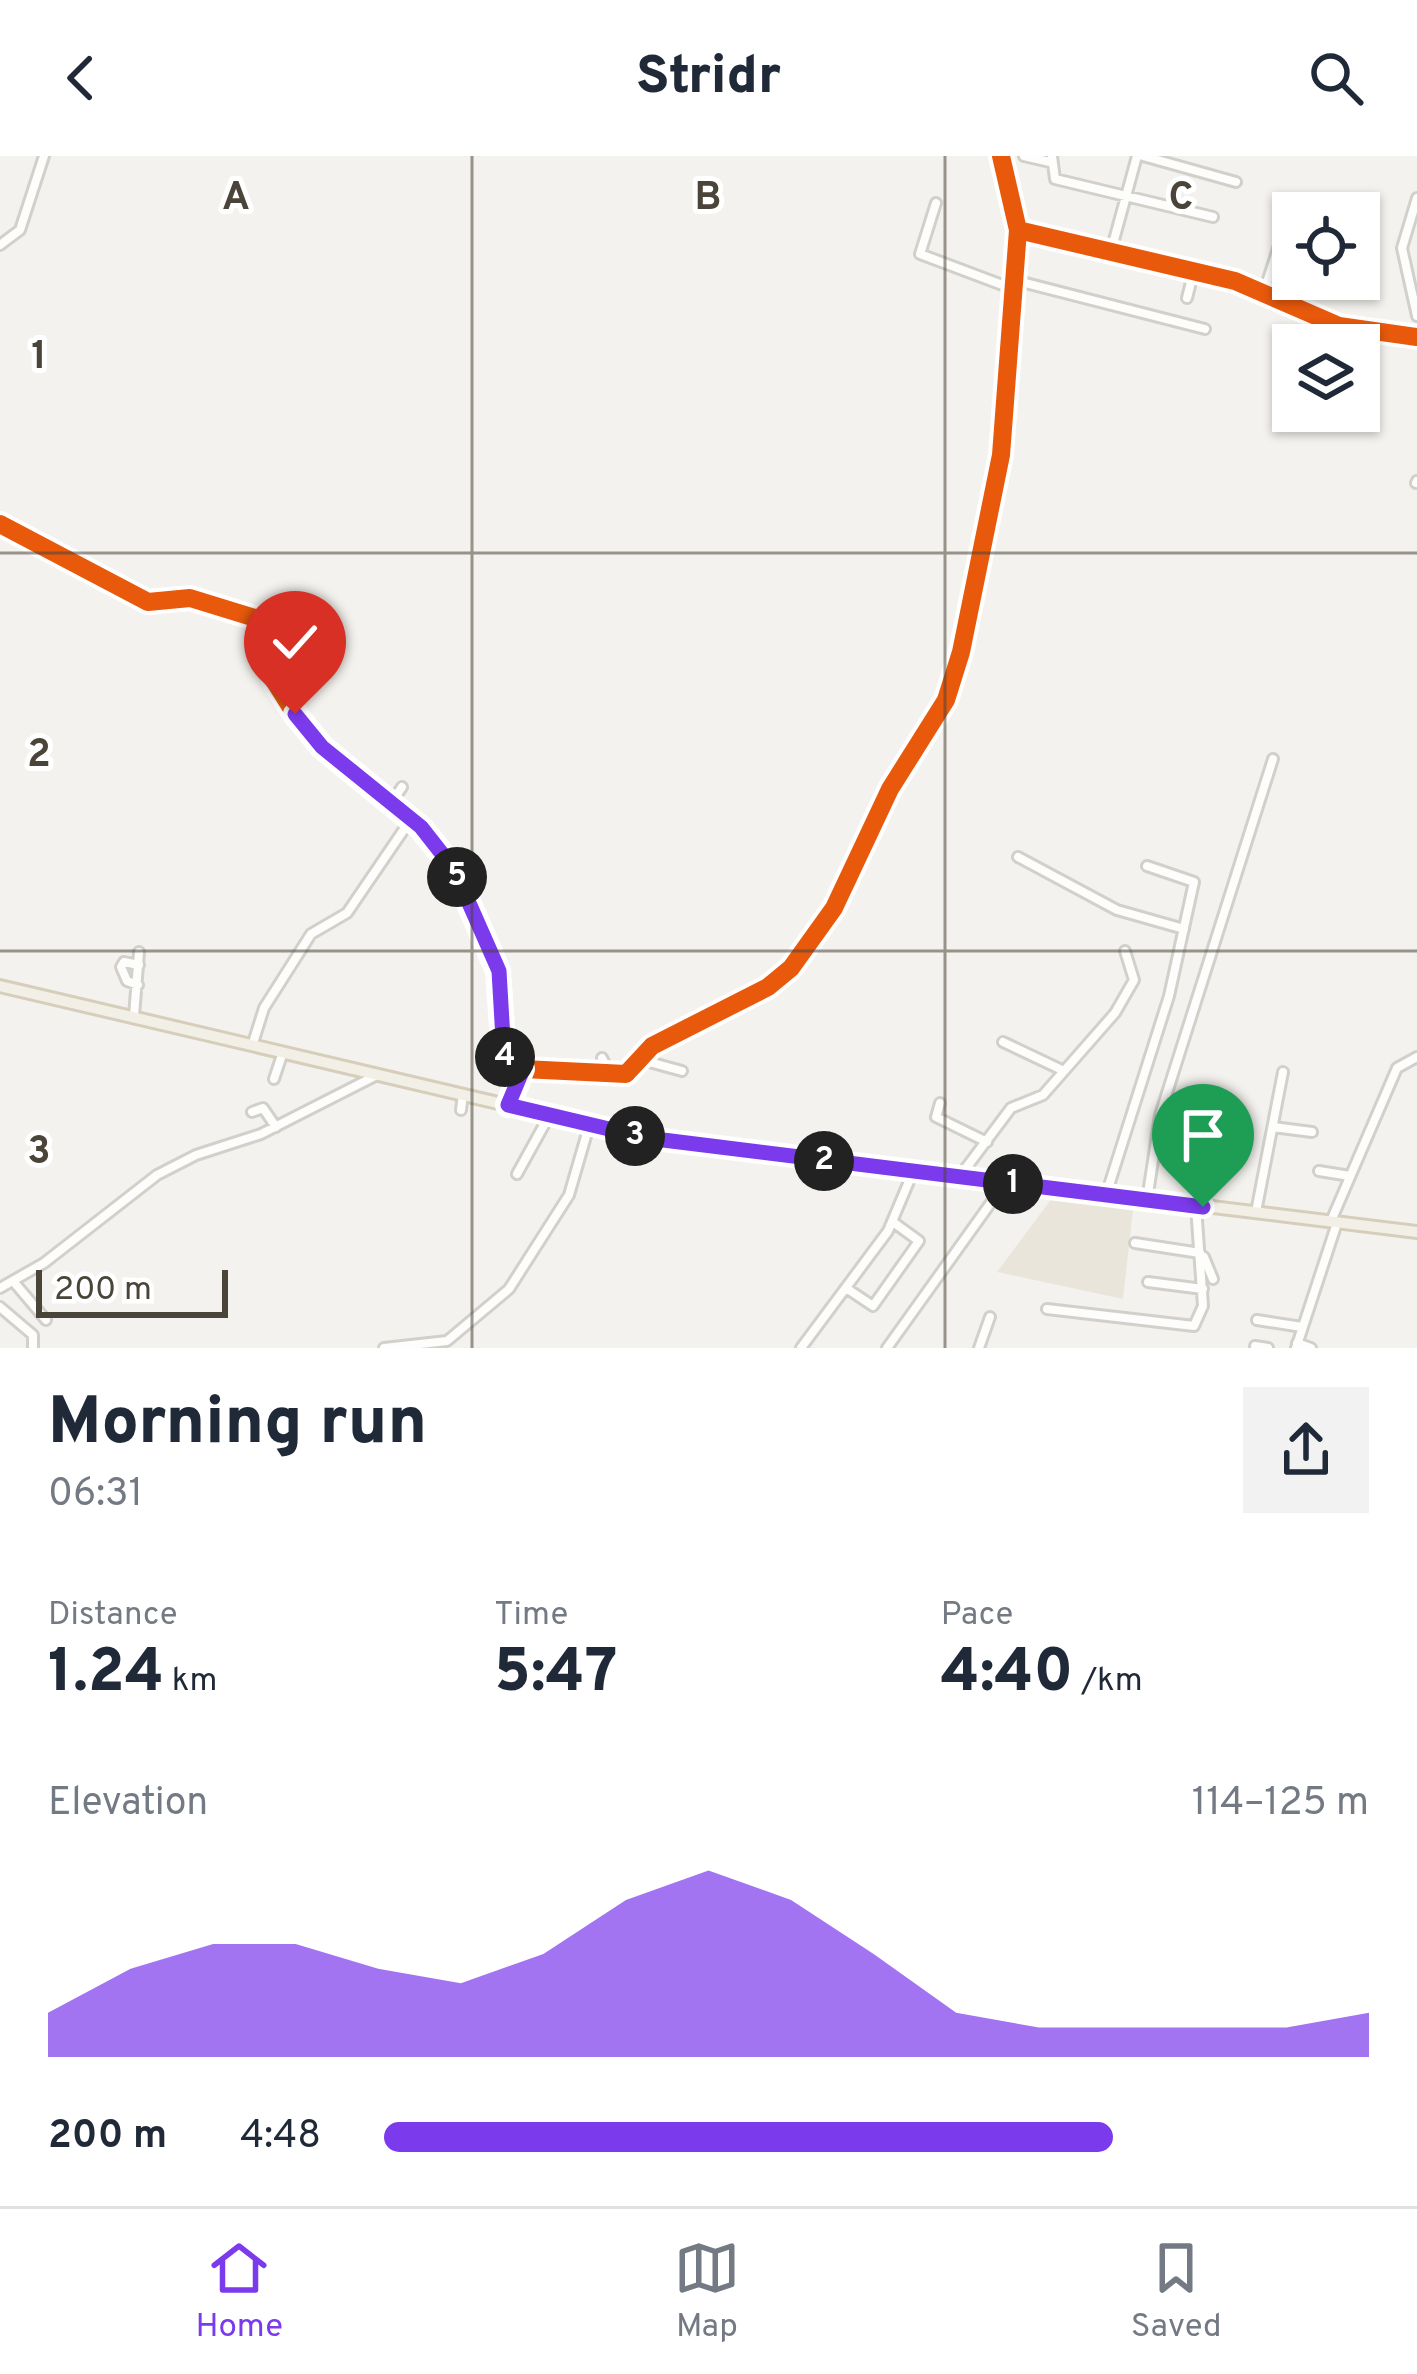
<!DOCTYPE html>
<html lang="en">
<head>
<meta charset="utf-8">
<style>
	body { margin:0; font-family:Overpass,sans-serif; background:#f2f2f3; color:#1f2937; height:100vh; display:flex; flex-direction:column; font-size:45px; white-space:nowrap }
	* { box-sizing:border-box; margin:0 }
	p { font-size:39px; color:#747a83 }
	.icon { flex:none; width:66px; height:66px; fill:none; stroke:currentColor; stroke-width:2; stroke-linecap:round; stroke-linejoin:round }
	.map { position:relative; height:1192px; overflow:hidden }
	.side { display:flex; flex-direction:column; background:#fff; flex:1 }
	.side>* { flex:none }
	.controls { position:absolute; left:1272px; top:36px; display:grid; gap:24px }
	.controls a { display:grid; place-items:center; width:108px; height:108px; border-radius:0px; background:#fff; box-shadow:0 3px 9px #0004; font-size:60px }
	.scale { position:absolute; left:36px; bottom:30px; width:192px; box-sizing:border-box; padding-left:12px; border:6px solid #4b4439; border-top:0; font-size:33px; line-height:42px; white-space:nowrap; color:#4b4439; -webkit-text-stroke:9px #fff; paint-order:stroke }
	.pin { position:absolute; display:grid; place-items:center; width:102px; height:102px; color:#fff; margin:-123px -51px; border-radius:50% 50% 50% 0; rotate:-45deg; box-shadow:0 0 12px #0007 }
	.pin .icon { rotate:45deg }
	.km { position:absolute; width:60px; height:60px; margin:-30px; border-radius:50%; background:#222; color:#fff; font-size:33px; line-height:60px; text-align:center }
	.round { display:grid; place-items:center; flex:none; width:126px; height:126px; border-radius:0px; background:#f2f2f3 }
	.summary { display:flex; align-items:center; justify-content:space-between; height:204px; padding:0 48px }
	h1 { font-size:66px; font-weight:800; line-height:90px }
	.metrics { display:grid; grid-template-columns:repeat(3,1fr); gap:18px; height:204px; padding:12px 48px }
	.metrics div { display:grid; align-content:center }
	.metrics b { font-size:60px; font-weight:800 }
	.metrics small { font-size:33px; font-weight:400 }
	.metrics p { font-size:33px }
	.chart { height:336px; padding:24px 48px }
	.chart p { display:flex; justify-content:space-between }
	.chart svg { width:100%; height:216px; margin-top:12px; fill:#7c3aed; opacity:.7 }
	ul { padding:0 48px; list-style:none; font-size:39px }
	li { display:grid; grid-template-columns:192px 144px 1fr; align-items:center; height:90px }
	li i { height:30px; border-radius:15px; background:#7c3aed }
	header { display:flex; justify-content:space-between; align-items:center; height:156px; padding:0 48px; background:#fff; font-size:54px; font-weight:800 }
	.menu { display:flex; justify-content:space-around; align-items:center; height:168px; border-top:3px solid #e0e1e3; background:#fff; font-size:33px; color:#747a83 }
	.menu a { display:grid; justify-items:center; gap:6px }
	.menu .current { color:#7c3aed }
	.map>svg:first-child { display:block }
	.education { fill:#eae5da }
	.lines { fill:none; stroke-linecap:round; stroke-linejoin:round }
	.minor-casing { stroke:#d2d0cb; stroke-width:14 }
	.major-casing { stroke:#d6cebb; stroke-width:16 }
	.minor { stroke:#fdfdfc; stroke-width:8 }
	.major { stroke:#f2efe6; stroke-width:10 }
	.cycleway-casing { stroke:#fff; stroke-width:26 }
	.cycleway { stroke:#e8590c; stroke-width:18 }
	.route-casing { stroke:#fff; stroke-width:24 }
	.route { stroke:#7c3aed; stroke-width:15 }
	.grid { fill:none; stroke:#4b4439; stroke-width:3; stroke-opacity:0.55 }
	.grid-label { font-size:39px; text-anchor:middle; font-weight:bold; fill:#4b4439; stroke:#fff; stroke-width:10; stroke-linejoin:round; paint-order:stroke }
</style>
</head>
<body>
<header><svg class="icon" aria-label="back" viewBox="0 0 24 24"><path d="M15 5l-7 7 7 7"/></svg>Stridr<svg class="icon" aria-label="search" viewBox="0 0 24 24"><circle cx="10" cy="10" r="6"/><path d="M15 15l6 6"/></svg></header>
<div class="map">
<svg width="1417" height="1192" viewBox="0 0 1417 1192">
	<rect width="100%" height="100%" fill="#f4f2ee"/>
	<path class="education" d="M1052,1042L1133,1054L1123,1143L997,1116Z"/>
	<g class="lines">
		<defs>
			<path id="minor" d="M1001,0L1018,74L1235,125L1339,170L1417,181
				M1024,0L1050,6
				M1052,0L1055,23L1213,61
				M1143,0L1236,26
				M1417,42L1402,92L1417,160
				M936,47L920,98L1013,133
				M0,89L20,74L44,0
				M1111,95L1137,0
				M1014,124L1205,173
				M1264,136L1281,83L1293,77
				M1187,142L1194,114
				M1416,327L1417,325
				M0,368L148,446L190,442L255,462L275,526L295,558L322,591L421,672L454,713L498,815L504,900L523,913
				M390,649L402,631
				M1018,701L1117,754L1184,773
				M138,829L127,825L121,811L124,806L139,809
				M134,860L139,796
				M1003,886L1062,914
				M253,887L264,852L311,778L347,757L411,663
				M602,902L611,919
				M642,904L682,915
				M274,923L283,896
				M940,947L936,961L987,986
				M508,949L523,913L626,918L652,890L768,831L791,812L834,752L890,633L946,544L961,496L1001,299L1018,74
				M461,954L463,938
				M252,956L263,952L276,971
				M1273,971L1312,976
				M1319,1015L1350,1020
				M517,1018L549,960
				M960,1020L1011,952L1043,939L1115,857L1134,824L1125,795
				M1106,1039L1169,840L1194,726L1147,710
				M1147,1044L1160,959L1273,603
				M1256,1056L1283,916
				M1331,1065L1397,912L1417,901
				M1135,1087L1200,1097
				M1204,1101L1213,1123
				M13,1125L46,1164
				M1148,1126L1203,1133
				M0,1132L44,1107L157,1019L196,999L261,978L377,919
				M846,1132L873,1150L919,1085L893,1066
				M0,1151L33,1179V1192
				M1047,1153L1194,1170L1203,1150L1196,1050
				M1257,1164L1302,1171
				M1297,1187L1311,1192
				M1255,1190L1268,1192
				M384,1192L447,1185L509,1133L569,1039L589,970
				M801,1192L888,1075L913,1016
				M887,1192L1005,1027
				M979,1192L990,1161
				M1296,1192L1337,1067"/>
			<path id="major" d="M0,830L647,982L1417,1076"/>
		</defs>
		<use href="#minor" class="minor-casing"/>
		<use href="#major" class="major-casing"/>
		<use href="#minor" class="minor"/>
		<use href="#major" class="major"/>
		<defs>
			<path id="cycleway" d="M1001,0L1018,74L1235,125L1339,170L1417,181
				M0,368L148,446L190,442L255,462L275,526L295,558L322,591L421,672L454,713L498,815L504,900L523,913
				M508,949L523,913L626,918L652,890L768,831L791,812L834,752L890,633L946,544L961,496L1001,299L1018,74"/>
		</defs>
		<use href="#cycleway" class="cycleway-casing"/>
		<use href="#cycleway" class="cycleway"/>
	</g>
	<g class="lines">
		<defs>
			<path id="route" d="M295,558L322,591L421,671L454,713L499,815L504,900L523,913L508,949L647,982L1203,1051"/>
		</defs>
		<use href="#route" class="route-casing"/>
		<use href="#route" class="route"/>
	</g>
	<path class="grid" d="M472,0V1192M945,0V1192M0,397H1417M0,795H1417"/>
	<g class="grid-label">
		<text x="236" y="53">A</text>
		<text x="708" y="53">B</text>
		<text x="1181" y="53">C</text>
		<text x="39" y="212">1</text>
		<text x="39" y="610">2</text>
		<text x="39" y="1007">3</text>
	</g>
</svg>
<div class="controls">
<a><svg class="icon" aria-label="locate" viewBox="0 0 24 24"><circle cx="12" cy="12" r="6"/><path d="M12 2v4M12 18v4M2 12h4M18 12h4"/></svg></a>
<a><svg class="icon" aria-label="layers" viewBox="0 0 24 24"><path d="M12 4l9 5-9 5-9-5zM3 14l9 5 9-5"/></svg></a>
</div>
<div class="scale">200 m</div>
<div class="pin" style="left:1203px;top:1051px;background:#1e9e55"><svg class="icon" aria-label="arrive" viewBox="0 0 24 24"><path d="M6 21V4h12l-3 4 3 4H6"/></svg></div>
<div class="pin" style="left:295px;top:558px;background:#d93025"><svg class="icon" aria-label="check" viewBox="0 0 24 24"><path d="M5 12l5 5 9-10"/></svg></div>
<b class="km" style="left:1013px;top:1028px">1</b>
<b class="km" style="left:824px;top:1005px">2</b>
<b class="km" style="left:635px;top:980px">3</b>
<b class="km" style="left:505px;top:901px">4</b>
<b class="km" style="left:457px;top:721px">5</b>
</div>
<section class="side">
<div class="summary"><div><h1>Morning run</h1><p>06:31</p></div><a class="round"><svg class="icon" aria-label="share" viewBox="0 0 24 24"><path d="M12 15V3M7 8l5-5 5 5M5 13v7h14v-7"/></svg></a></div>
<div class="metrics">
<div><p>Distance</p><b>1.24<small> km</small></b></div>
<div><p>Time</p><b>5:47</b></div>
<div><p>Pace</p><b>4:40<small> /km</small></b></div>
</div>
<div class="chart"><p><span>Elevation</span>114–125 m</p>
<svg viewBox="0 0 160 44" preserveAspectRatio="none"><path d="M0 44V35L10 26L20 21L30 21L40 26L50 29L60 23L70 12L80 6L90 12L100 23L110 35L120 38L130 38L140 38L150 38L160 35V44z"/></svg>
</div>
<ul>
<li><b>200 m</b>4:48<i style="width:74%"></i></li>
</ul>
</section>
<nav class="menu">
<a class="current"><svg class="icon" aria-label="home" viewBox="0 0 24 24"><path d="M3 11l9-7 9 7M6 9v11h12V9"/></svg>Home</a>
<a><svg class="icon" aria-label="map" viewBox="0 0 24 24"><path d="M3 6l6-2 6 2 6-2v14l-6 2-6-2-6 2zM9 4v14M15 6v14"/></svg>Map</a>
<a><svg class="icon" aria-label="saved" viewBox="0 0 24 24"><path d="M7 4h10v16l-5-4-5 4z"/></svg>Saved</a>
</nav>
</body>
</html>
